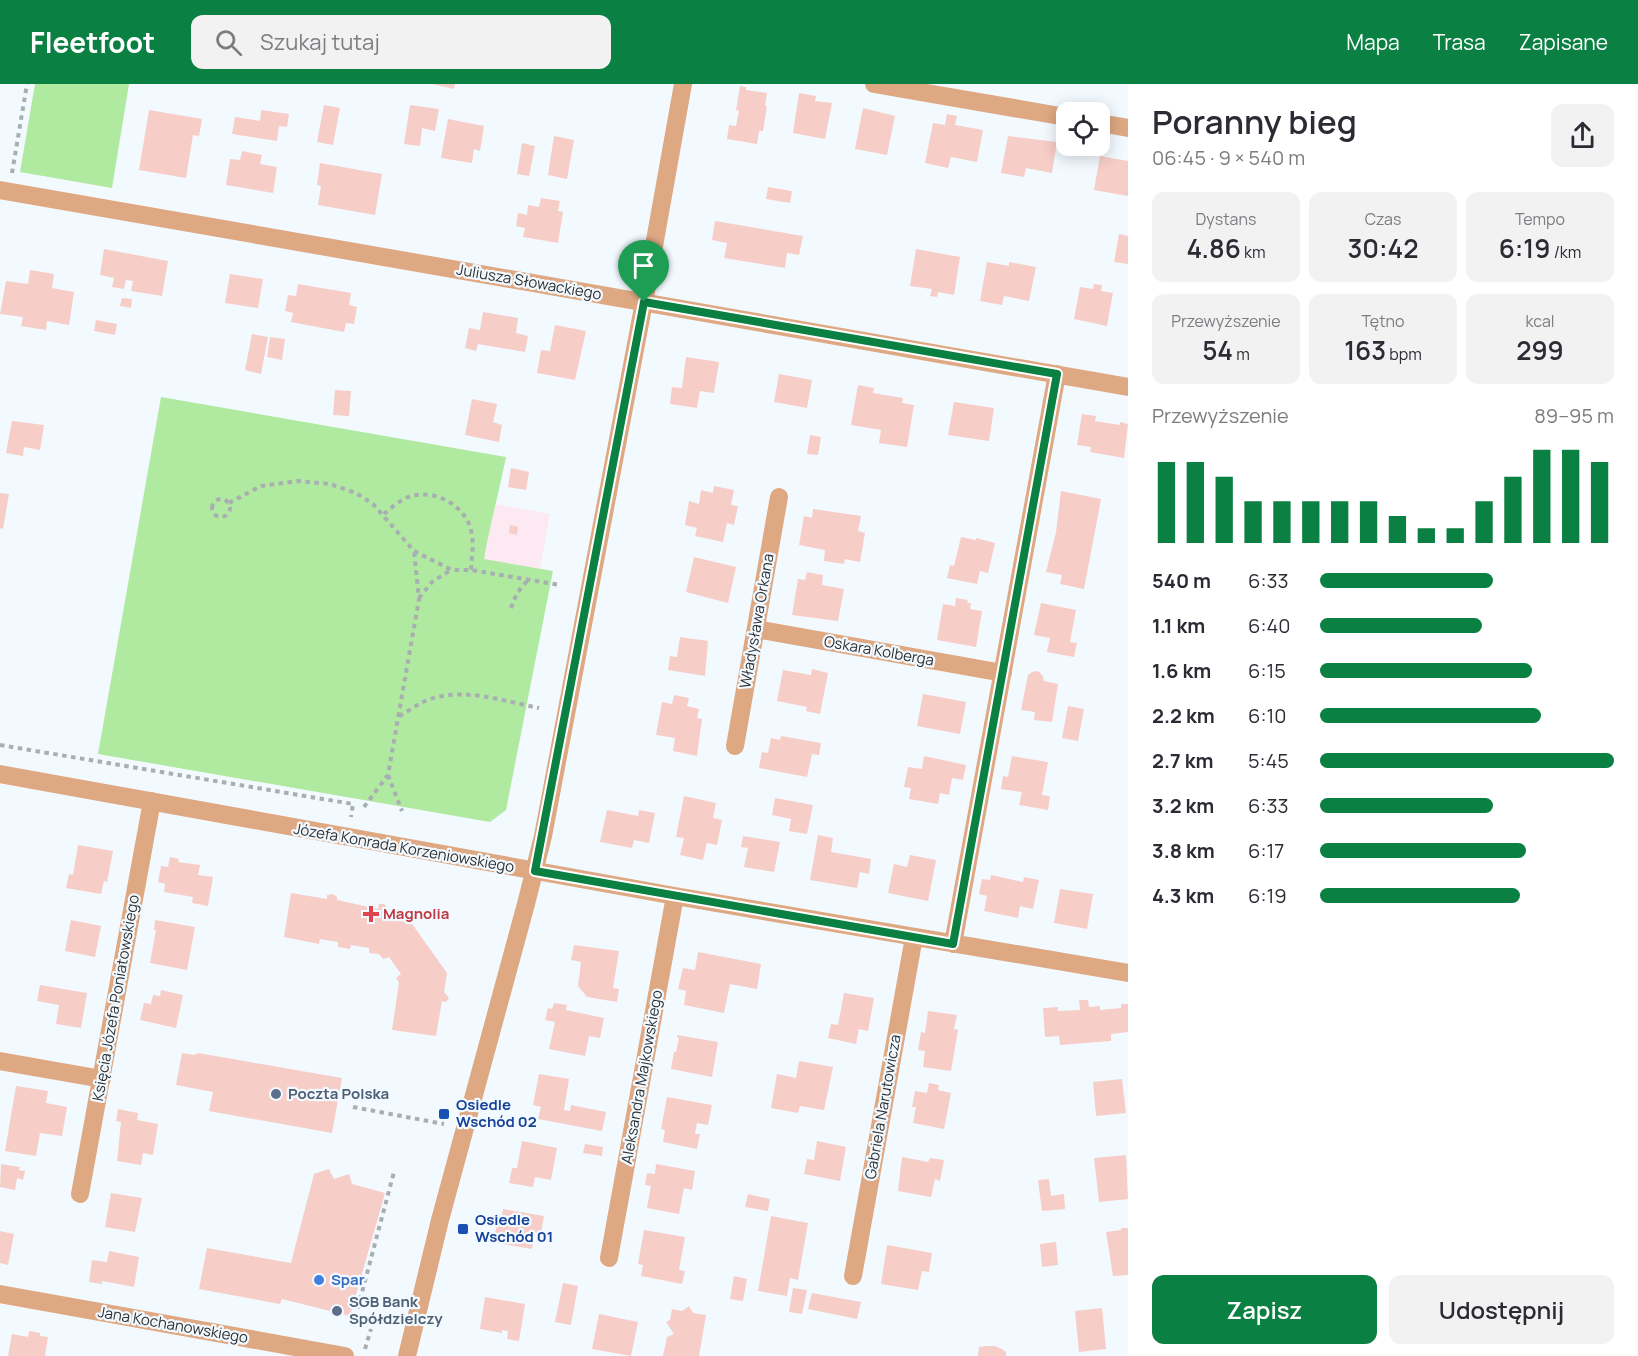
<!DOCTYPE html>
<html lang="pl">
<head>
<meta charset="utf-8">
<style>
	body { margin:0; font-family:Manrope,sans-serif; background:#f2f2f3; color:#2b2b33; height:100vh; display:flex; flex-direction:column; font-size:22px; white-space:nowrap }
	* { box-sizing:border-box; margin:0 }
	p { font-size:20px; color:#7c7c81 }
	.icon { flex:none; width:33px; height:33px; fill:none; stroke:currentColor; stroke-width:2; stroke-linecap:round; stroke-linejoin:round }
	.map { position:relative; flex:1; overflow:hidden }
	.details { display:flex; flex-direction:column; background:#fff; width:510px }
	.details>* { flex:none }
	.buttons { position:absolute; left:1056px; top:18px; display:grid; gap:12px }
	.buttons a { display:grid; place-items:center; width:54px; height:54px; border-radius:12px; background:#fff; box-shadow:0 3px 15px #0003; font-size:30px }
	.pin { position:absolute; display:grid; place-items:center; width:51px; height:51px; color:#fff; margin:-62px -26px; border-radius:50% 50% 50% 0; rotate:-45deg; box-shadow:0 0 6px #0007 }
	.pin .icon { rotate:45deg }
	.round { display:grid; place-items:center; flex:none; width:63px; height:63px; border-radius:12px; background:#f2f2f3 }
	.summary { display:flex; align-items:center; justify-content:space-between; height:102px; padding:0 24px }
	h1 { font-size:33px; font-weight:600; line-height:45px }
	.stats { display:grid; grid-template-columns:repeat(3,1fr); gap:9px; height:102px; padding:6px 24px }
	.stats div { display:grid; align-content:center; border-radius:12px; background:#f2f2f3; text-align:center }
	.stats b { font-size:26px; font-weight:600 }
	.stats small { font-size:16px; font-weight:400 }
	.stats p { font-size:16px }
	.chart { height:168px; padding:12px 24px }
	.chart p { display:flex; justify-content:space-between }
	.chart svg { width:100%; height:108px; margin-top:6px; stroke:#0b8043; stroke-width:6 }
	.action { display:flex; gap:12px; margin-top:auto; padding:12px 24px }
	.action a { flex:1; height:69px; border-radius:12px; background:#0b8043; color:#fff; font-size:24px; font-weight:600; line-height:69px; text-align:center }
	.action a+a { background:#f2f2f3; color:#2b2b33 }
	ul { padding:0 24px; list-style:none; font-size:20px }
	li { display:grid; grid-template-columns:96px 72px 1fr; align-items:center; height:45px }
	li i { height:15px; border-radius:8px; background:#0b8043 }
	header { display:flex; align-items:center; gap:36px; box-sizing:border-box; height:84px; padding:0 30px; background:#0b8043; color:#fff }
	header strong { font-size:28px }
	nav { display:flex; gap:33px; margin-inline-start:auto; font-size:21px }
	.search { width:420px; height:54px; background:#f2f2f3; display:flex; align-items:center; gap:15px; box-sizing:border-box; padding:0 21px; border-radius:12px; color:#7c7c81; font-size:22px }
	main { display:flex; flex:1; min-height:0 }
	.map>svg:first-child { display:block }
	.industrial { fill:#fce9f1 }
	.green { fill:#b0e9a0 }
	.building { fill:#f7cdc8 }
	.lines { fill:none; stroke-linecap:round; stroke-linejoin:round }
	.path { stroke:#a8aeb2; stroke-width:4; stroke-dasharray:4.5 4.5; stroke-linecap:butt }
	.minor { stroke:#dea883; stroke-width:18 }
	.tertiary { stroke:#dea883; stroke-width:18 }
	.route-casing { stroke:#fff; stroke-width:12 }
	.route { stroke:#0b8043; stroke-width:8 }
	.health-dot { fill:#e0444e; stroke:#f3faff; stroke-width:2 }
	.service-dot { fill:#5c6f8a; stroke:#f3faff; stroke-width:2 }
	.transit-dot { fill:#1a4fb4; stroke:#f3faff; stroke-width:2 }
	.shop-dot { fill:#3f7fe0; stroke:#f3faff; stroke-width:2 }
	.labels { text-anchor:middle; stroke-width:4.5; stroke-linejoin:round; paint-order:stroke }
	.street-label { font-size:15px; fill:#2d3134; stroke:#f3faff }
	.health-label { font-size:15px; font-weight:bold; fill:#be3a42; stroke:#f3faff; text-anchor:start }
	.service-label { font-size:15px; font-weight:bold; fill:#4e5e75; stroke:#f3faff; text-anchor:start }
	.transit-label { font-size:15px; font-weight:bold; fill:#164399; stroke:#f3faff; text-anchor:start }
	.shop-label { font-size:15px; font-weight:bold; fill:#366cbe; stroke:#f3faff; text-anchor:start }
</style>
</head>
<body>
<header>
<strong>Fleetfoot</strong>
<div class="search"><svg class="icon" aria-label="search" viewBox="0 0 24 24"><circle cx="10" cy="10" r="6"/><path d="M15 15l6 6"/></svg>Szukaj tutaj</div>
<nav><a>Mapa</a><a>Trasa</a><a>Zapisane</a></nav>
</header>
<main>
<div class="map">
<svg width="1128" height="1272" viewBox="0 0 1128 1272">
	<rect width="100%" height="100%" fill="#f3faff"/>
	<path class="industrial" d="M494,420L550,430L540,485L484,475Z"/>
	<path class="green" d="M35,0H129L112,104L20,88Z
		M161,313L506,373C499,408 490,440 484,475L553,487L506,726L490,738L98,670Z"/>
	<path class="building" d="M432,0H455L454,5Z
		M740,2L746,3V6L767,9L765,22H767L763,47H759L757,60L727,55L729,41L736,42L739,27L736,26Z
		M799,9L816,12L815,17L832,19L825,55L793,49Z
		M324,21L340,24L333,61L317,58Z
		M410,21L439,25L435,47L422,44L420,62L404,60Z
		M863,24L895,32L887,71L855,65Z
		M149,26L202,35L199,52L193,51L186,94L139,86Z
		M261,26L289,30L287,43L279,42L277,57L232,50L235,33L260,37Z
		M947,30L957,32L955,41L983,46L977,78L951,73L948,84L925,79L933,39L945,41Z
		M448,35L484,42L480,67L474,65L472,79L441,74Z
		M554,52L574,56L567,95L548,91Z
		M1008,52L1057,58L1052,89L1026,84L1024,93L1001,89Z
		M522,59L535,62L529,92L517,90Z
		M242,67L262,71L260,80L277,83L273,109L226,101L230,75L240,76Z
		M1100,72L1128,77V112L1094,106Z
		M320,79L382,90L375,131L318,121L321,102L317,101Z
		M768,103L792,107L790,119L766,115Z
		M541,114L560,117L558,127L563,128L558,159L523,153L525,144L516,142L518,129L527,131L528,121L539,123Z
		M715,137L803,152L799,171L787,169L785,184L724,174L727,159L712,156Z
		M1119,150L1128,152V180L1114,178Z
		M104,165L168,177L162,212L131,207L133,197L126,196L124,205L112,203L114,194L100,191Z
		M916,165L960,173L954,211L938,208L937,213L930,212L932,205L910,202Z
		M987,178L1009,182V178L1036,183L1029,217L1004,212L1002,221L980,217Z
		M30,186L54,190L52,204L74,208L69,241L47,237L46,246L21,242L23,233L0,230L6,197L28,200Z
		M230,190L263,195L258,224L225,219Z
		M298,200L351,209L349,221L357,223L354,240L346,239L344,248L291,238L293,229L285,227L288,211L296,212Z
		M1094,200L1102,201L1101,207L1113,209L1107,242L1074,235L1080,203L1093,205Z
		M122,214L132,215L131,224L120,222Z
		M483,228L518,234L516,249L528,252L525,268L478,260L476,267L465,264L469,244L480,246Z
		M96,236L117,240L115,251L94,247Z
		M555,241L586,247L575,296L537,289L541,266L550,267Z
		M252,250L268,253L261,290L245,286Z
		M270,253L285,255L282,276L267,273Z
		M686,273L719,278L714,309L700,307L697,324L670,320L672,303L682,304Z
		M779,290L812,296L807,324L774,318Z
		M858,301L874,304L873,309L903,314L902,319L914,321L907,363L879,359L881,346L851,341Z
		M335,306L351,307L349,332L333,331Z
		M472,315L497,320L493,338L502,341L499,358L465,351Z
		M954,318L994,324L989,357L948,351Z
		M1082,330L1096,332L1095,337L1120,341V338L1128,340L1124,374L1090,368L1091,363L1077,361Z
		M12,337L44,341L40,366L24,363L23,372L6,369Z
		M810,351L821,353L818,371L807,370Z
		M511,384L529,388L526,406L508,403Z
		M714,402L734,406L731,421L738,422L734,441L727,439L723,458L695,452L697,444L685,441L689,417L699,420L701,406L713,409Z
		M1061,407L1101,415L1084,505L1060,500L1062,491L1046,488L1056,448Z
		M0,409L9,410L3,445L0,444Z
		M813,425L861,432L858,447L865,449L860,478L845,475L844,480L824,477L825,466L799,461L804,432L812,434Z
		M510,441L518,443L517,451L509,449Z
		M961,453L976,456V454L995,459L988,489L980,487L977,500L947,494L950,481L954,482Z
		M694,473L736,483L728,519L686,508Z
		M807,488L823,491L822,501L844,505L838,537L792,531L798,495L805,496Z
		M956,514L968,516L967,519H971L970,525L982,527L976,563L937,556L943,520L955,522Z
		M1041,519L1076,526L1070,558L1077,559L1074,573L1047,568L1050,554L1034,551Z
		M680,553L708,557L705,592L668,586L670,572L677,573Z
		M812,585L828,589L820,630L806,627L807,623L777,617L783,586L811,591Z
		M1038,587L1043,592L1044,597L1058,600L1052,638L1034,636L1035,628L1021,626L1028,591L1032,588Z
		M923,610L966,618L960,650L917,642Z
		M674,611L689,614L687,622L699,625L697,634L702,635L697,672L673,667L675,654L656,651L662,618L672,620Z
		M1068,622L1084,625L1078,657L1062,654Z
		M781,652L821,659L819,671L812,670L807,693L759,684L762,668L768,669L771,654L780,656Z
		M924,672L966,681L963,696L952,694L949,711L940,709L938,720L909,715L911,704L904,703L908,683L922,685Z
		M1012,672L1048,678L1042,711L1050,712L1048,726L1019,721L1022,708L1001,705L1003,692L1008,693Z
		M684,712L716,719L713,734L722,736L717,761L707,759L703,776L680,771L684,754L676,753Z
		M775,714L813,721L807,750L789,747L791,735L772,731Z
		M607,726L638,732L639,726L655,729L649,759L634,756L632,764L600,758Z
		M818,751L833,754L831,768L871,775L869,790L860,788L857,804L810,796Z
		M743,752L780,758L774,788L744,783L748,764L741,763Z
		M78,761L113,767L107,798L104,797L101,810L66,804L69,790L73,791Z
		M910,771L936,776L928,817L888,809L894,780L907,783Z
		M170,773L179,775L178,778L200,781L198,791L213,793L208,822L192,819L193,813L164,808L165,800L158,798L161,782L168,783Z
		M991,791L1023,798L1024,793L1039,796L1033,825L1020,822L1018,834L984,827L987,812L979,810L982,795L990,796Z
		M1060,805L1093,810L1087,845L1054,839Z
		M291,809L327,815V811L333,810L337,813V816L378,825L379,820H384L387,823V826L405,830L447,889L444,908L449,914L446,918L442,917L436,952L392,946L399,899L396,894L401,890L389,873L383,875L379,870L369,869V864L351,861L350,865L338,863V858L320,855L319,860L284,853Z
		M71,836L101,842L95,873L65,867Z
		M155,836L195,843L187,886L150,879L156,846H154Z
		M574,861L619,867L613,904L619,905L617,918L587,913L578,902L581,878L571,876Z
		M698,868L761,880L757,905L730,900L724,929L684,921L686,907L678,905L683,884L695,886Z
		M40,901L87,909L81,944L56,940L59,921L37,917Z
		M161,906L183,911L176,944L140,936L144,919L151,920L153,911L160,912Z
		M844,909L874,914L868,947L859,945L856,960L828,954L831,940L838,941Z
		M1079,916H1088L1089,923L1100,922V926L1121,924V920H1128V948L1111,950V957L1060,961L1059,952L1045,953L1043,924L1058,923V927L1080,926Z
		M554,919L567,921L566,926L604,934L600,954L589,952L585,972L549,965L555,938L545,936L548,924L552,925Z
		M928,927L957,931L954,945L958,946L951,987L923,983L925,967L918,966L921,948L925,949Z
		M677,951L718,958L712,993L671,985L674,968H676L679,954L677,953Z
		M182,969L194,971L198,969L342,994L332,1049L209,1027L213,1008L176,1001Z
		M799,977L833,983L824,1026L800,1022L798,1029L771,1024L777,990L796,994Z
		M539,990L569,995L564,1026L570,1027L571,1021L606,1028L602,1047L538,1035L541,1023L533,1021Z
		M1122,995L1126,1029L1096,1032L1093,998Z
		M929,999L939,1001L938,1006L951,1009L944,1045L913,1039L916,1023H912L915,1007L927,1009Z
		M16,1002L48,1007L46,1019L67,1023L62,1052L40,1049L36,1072L5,1067Z
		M667,1013L712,1021L708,1041L697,1039L695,1050H700L697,1065L663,1058L665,1046L661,1045Z
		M118,1025L138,1029L137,1036L158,1040L153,1071L143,1069L141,1081L117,1077L121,1038L116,1037Z
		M522,1057L557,1064L551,1096L535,1093L533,1103L509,1099L512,1084H517Z
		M817,1057L846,1063L840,1097L804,1090L807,1075L814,1076Z
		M585,1060L603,1063L602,1072L583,1069Z
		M1126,1071L1128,1115L1099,1118L1094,1074Z
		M902,1073L928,1078L930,1074L944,1076L940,1097L935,1095L931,1113L898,1107Z
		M1,1080L20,1083L19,1086L25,1087L23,1096L17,1094L15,1106L0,1103Z
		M656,1080L695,1087L692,1106L684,1104L679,1130L647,1124L651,1102L645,1101L647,1089L655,1090Z
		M329,1085L334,1095L349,1090L352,1100L385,1109L350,1232L282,1215L280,1220L199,1205L207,1164L291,1179L314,1090Z
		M1049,1095L1051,1112L1064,1110L1065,1125L1042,1127L1038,1096Z
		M111,1109L142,1114L135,1148L105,1143Z
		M748,1110L770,1115L768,1127L745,1123Z
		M503,1125L544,1132L541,1149L535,1148L532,1165L490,1158L492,1150H495L497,1140L500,1141Z
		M771,1132L808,1139L798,1196L790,1194L787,1212L758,1207Z
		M1121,1144H1128V1191L1113,1192L1106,1148L1121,1146Z
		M644,1146L685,1153L679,1186L685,1187L682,1200L641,1192L643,1181L638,1180Z
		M0,1147L14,1150L8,1181L0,1179Z
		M1056,1158L1058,1181L1042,1183L1040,1160Z
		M887,1161L932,1169L929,1188L922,1187L918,1206L881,1200Z
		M109,1167L139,1173L134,1203L102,1197V1200L89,1198L92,1176L107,1178Z
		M734,1192L747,1195L743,1217L730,1215Z
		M563,1199L578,1202L571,1241L555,1238Z
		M793,1204L807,1206L802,1230L789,1228Z
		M812,1209L861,1218L857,1235L808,1225Z
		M485,1213L525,1220L519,1257L507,1255L508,1247L502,1246V1249L480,1245Z
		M689,1222L693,1229L706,1231L699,1272H663L667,1253L674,1250L666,1238L670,1236L672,1225L682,1227Z
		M1102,1224L1106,1265L1079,1268L1075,1227Z
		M599,1230L638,1238L631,1272L592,1265Z
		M29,1247L40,1249V1252L48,1253L45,1272H8L12,1250L28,1253Z
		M986,1262H995L1002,1265L1006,1268V1272H978L979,1263Z"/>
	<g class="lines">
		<path class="path" d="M12,89L27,0
			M212 424a9 9 0 1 1 18 0a9 9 0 1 1-18 0Z
			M229,419L261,402L298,397L330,400L356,409L373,420L414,467L452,486H471L560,501
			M384,430C391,424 401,415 411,412C434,406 459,418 469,440C475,454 472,471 471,486
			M419,514L432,498L451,486
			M511,524L517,509L528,496
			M399,632C407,628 415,622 423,618C459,601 502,617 539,624
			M0,661L353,720L351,733
			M388,691L402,727
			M364,723L388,691L419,515L414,467
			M353,1023L444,1040
			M353,1242L394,1088
			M365,1265L371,1245"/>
		<path class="minor" d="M874,0L1066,33
			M1100,39L1128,44
			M0,106L1128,303
			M756,545L1003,589
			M735,662L779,413
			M0,690L675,812L1128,889
			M953,860L1057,290
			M0,977L102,995
			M80,1110L152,717
			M609,1174L675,812
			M853,1192L914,853
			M0,1210L345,1272"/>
		<path class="tertiary" d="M407,1272L440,1136L526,820L543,752L644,218L683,0"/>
	</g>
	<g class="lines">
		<defs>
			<path id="route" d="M644,218L1057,290L953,860L535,787Z"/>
		</defs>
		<use href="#route" class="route-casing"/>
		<use href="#route" class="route"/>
	</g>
	<path class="health-dot" d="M368 821h6v6h6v6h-6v6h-6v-6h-6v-6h6z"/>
	<g class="service-dot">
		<circle cx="276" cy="1010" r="6"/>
		<circle cx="337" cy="1227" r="6"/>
	</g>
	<g class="transit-dot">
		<rect x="438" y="1024" width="12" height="12" rx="3"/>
		<rect x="457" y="1139" width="12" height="12" rx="3"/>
	</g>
	<circle class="shop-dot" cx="319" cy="1196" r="6"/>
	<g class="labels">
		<g class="street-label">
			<text transform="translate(529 198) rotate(10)" y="5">Juliusza Słowackiego</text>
			<text transform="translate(757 537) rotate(-80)" y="5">Władysława Orkana</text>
			<text transform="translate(879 567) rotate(10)" y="5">Oskara Kolberga</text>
			<text transform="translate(404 764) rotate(10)" y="5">Józefa Konrada Korzeniowskiego</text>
			<text transform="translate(116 914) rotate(-80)" y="5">Księcia Józefa Poniatowskiego</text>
			<text transform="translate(642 993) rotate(-80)" y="5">Aleksandra Majkowskiego</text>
			<text transform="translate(883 1023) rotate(-80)" y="5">Gabriela Narutowicza</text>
			<text transform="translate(173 1241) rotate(10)" y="5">Jana Kochanowskiego</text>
		</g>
		<g class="health-label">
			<text x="383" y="835">Magnolia</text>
		</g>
		<g class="service-label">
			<text x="288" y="1015">Poczta Polska</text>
			<text x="349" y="1223">SGB Bank<tspan x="349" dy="17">Spółdzielczy</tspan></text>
		</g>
		<g class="transit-label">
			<text x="456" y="1026">Osiedle<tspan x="456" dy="17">Wschód 02</tspan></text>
			<text x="475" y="1141">Osiedle<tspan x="475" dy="17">Wschód 01</tspan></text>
		</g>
		<g class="shop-label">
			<text x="331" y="1201">Spar</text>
		</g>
	</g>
</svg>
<div class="buttons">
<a><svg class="icon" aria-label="locate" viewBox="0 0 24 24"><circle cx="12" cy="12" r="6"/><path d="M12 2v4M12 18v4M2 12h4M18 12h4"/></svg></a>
</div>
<div class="pin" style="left:644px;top:218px;background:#1e9e55"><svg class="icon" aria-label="arrive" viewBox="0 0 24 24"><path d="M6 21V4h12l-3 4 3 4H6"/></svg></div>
</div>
<section class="details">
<div class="summary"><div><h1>Poranny bieg</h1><p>06:45 · 9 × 540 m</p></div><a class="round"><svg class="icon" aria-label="share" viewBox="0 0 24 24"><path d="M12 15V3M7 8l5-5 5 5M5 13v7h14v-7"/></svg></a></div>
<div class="stats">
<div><p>Dystans</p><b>4.86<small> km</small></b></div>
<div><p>Czas</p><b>30:42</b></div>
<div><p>Tempo</p><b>6:19<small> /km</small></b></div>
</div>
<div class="stats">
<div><p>Przewyższenie</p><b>54<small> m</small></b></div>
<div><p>Tętno</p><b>163<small> bpm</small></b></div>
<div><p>kcal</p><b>299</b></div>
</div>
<div class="chart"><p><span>Przewyższenie</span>89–95 m</p>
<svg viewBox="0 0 160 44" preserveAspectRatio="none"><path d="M5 44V11M15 44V11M25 44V17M35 44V27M45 44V27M55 44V27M65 44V27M75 44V27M85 44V33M95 44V38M105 44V38M115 44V27M125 44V17M135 44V6M145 44V6M155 44V11"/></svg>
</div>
<ul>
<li><b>540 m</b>6:33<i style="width:59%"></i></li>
<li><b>1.1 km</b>6:40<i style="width:55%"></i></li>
<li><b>1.6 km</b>6:15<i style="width:72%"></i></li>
<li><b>2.2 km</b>6:10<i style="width:75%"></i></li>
<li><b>2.7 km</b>5:45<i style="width:100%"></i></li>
<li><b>3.2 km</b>6:33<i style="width:59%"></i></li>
<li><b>3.8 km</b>6:17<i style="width:70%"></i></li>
<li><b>4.3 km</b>6:19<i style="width:68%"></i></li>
</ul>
<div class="action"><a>Zapisz</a><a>Udostępnij</a></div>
</section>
</main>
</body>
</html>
